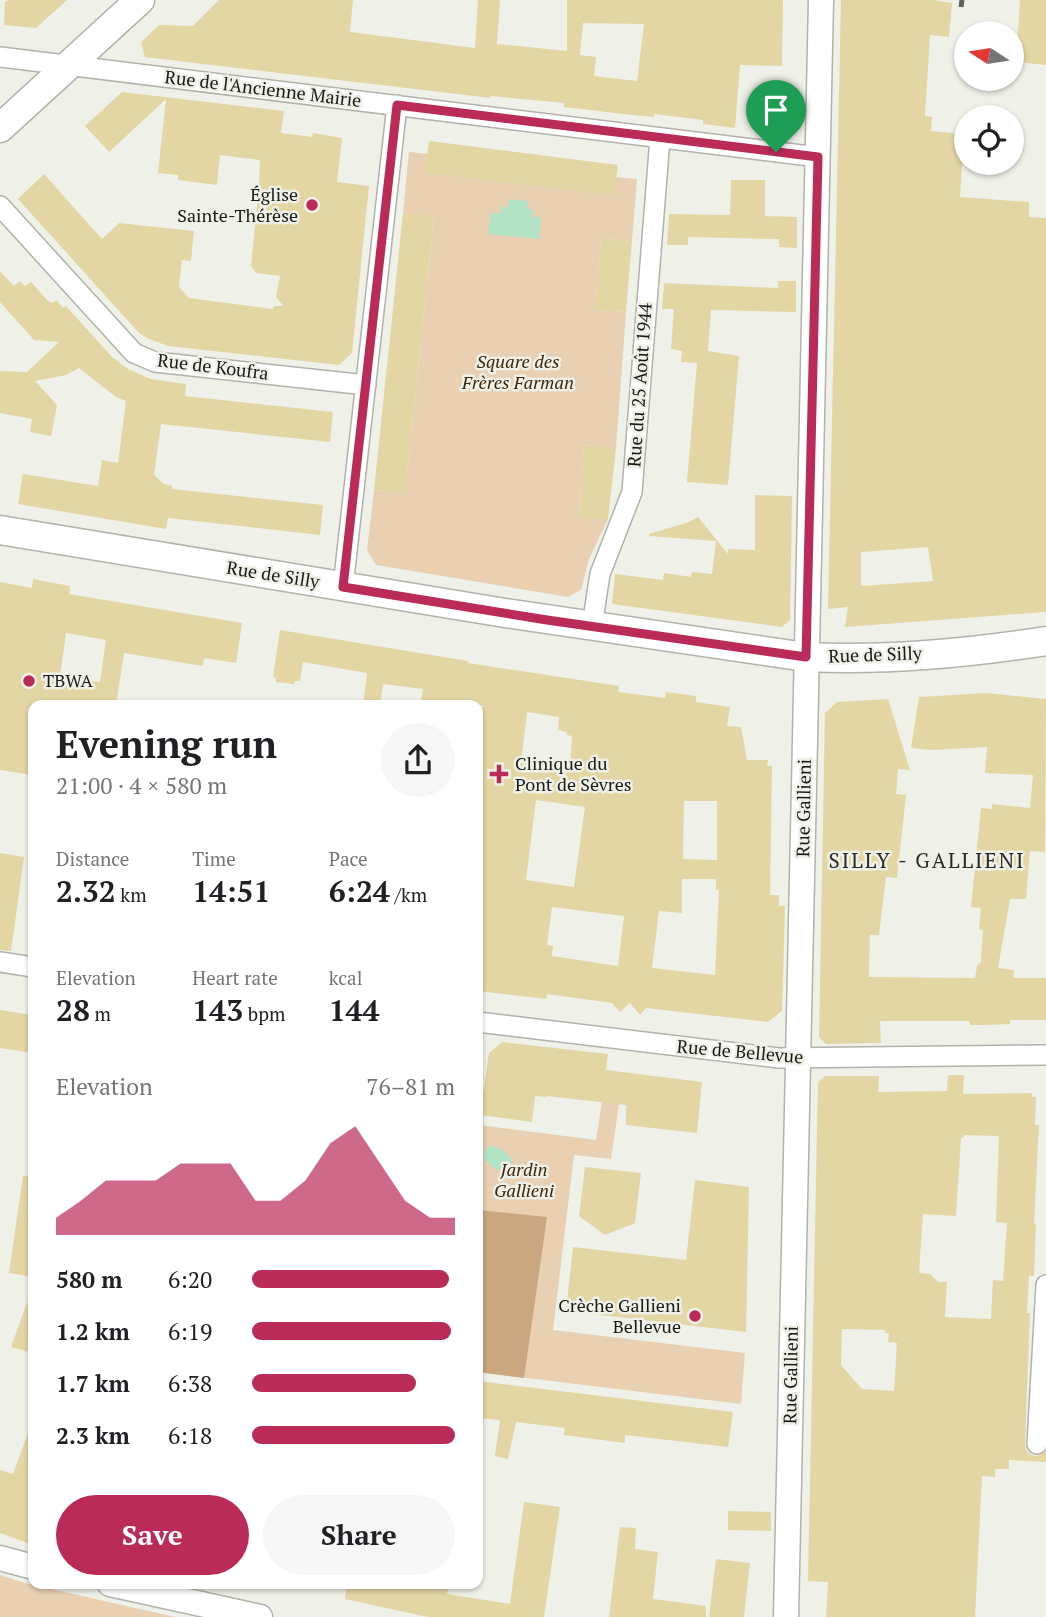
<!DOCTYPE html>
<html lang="en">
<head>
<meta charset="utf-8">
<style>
	body { margin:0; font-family:"PT Serif",serif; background:#f6f6f6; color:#202124; height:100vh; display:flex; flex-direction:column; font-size:26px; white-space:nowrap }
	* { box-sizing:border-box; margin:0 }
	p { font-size:23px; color:#757577 }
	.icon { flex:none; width:38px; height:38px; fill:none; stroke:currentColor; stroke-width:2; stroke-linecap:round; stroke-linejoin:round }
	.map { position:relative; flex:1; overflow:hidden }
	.panel { position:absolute; left:28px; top:700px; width:455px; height:889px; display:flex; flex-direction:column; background:#fff; border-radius:14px; box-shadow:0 2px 5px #0004 }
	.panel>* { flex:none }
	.needle { width:46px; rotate:282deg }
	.controls { position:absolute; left:954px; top:21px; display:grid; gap:14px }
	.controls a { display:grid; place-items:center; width:70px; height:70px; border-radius:50%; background:#fff; box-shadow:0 2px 5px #0004; font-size:35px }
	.pin { position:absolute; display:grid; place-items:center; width:60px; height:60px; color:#fff; margin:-72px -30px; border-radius:50% 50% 50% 0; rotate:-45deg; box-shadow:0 0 7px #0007 }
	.pin .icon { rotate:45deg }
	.round { display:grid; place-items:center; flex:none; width:74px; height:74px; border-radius:37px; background:#f6f6f6 }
	.head { display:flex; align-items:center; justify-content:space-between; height:119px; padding:0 28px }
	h1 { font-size:38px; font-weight:700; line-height:52px }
	.metrics { display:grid; grid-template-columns:repeat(3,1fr); gap:10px; height:119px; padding:7px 28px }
	.metrics div { display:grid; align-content:center }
	.metrics b { font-size:30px; font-weight:700 }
	.metrics small { font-size:19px; font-weight:400 }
	.metrics p { font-size:19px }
	.chart { height:196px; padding:14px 28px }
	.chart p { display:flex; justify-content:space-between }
	.chart svg { width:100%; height:126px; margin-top:7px; fill:#ba2b58; opacity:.7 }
	.cta { display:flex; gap:14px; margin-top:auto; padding:14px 28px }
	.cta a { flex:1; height:80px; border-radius:42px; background:#ba2b58; color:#fff; font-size:28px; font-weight:700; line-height:80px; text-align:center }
	.cta a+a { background:#f6f6f6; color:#202124 }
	ul { padding:0 28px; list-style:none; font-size:23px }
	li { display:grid; grid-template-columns:112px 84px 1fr; align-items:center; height:52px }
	li i { height:18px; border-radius:9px; background:#ba2b58 }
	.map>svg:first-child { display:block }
	.green { fill:#e9d0b2 }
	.forest { fill:#c9a881 }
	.water { fill:#b2e3c4 }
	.building { fill:#e4d5a4; fill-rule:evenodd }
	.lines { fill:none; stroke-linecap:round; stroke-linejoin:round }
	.minor-casing { stroke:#b1b3aa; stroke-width:22 }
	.tertiary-casing { stroke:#b1b3aa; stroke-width:27 }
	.secondary-casing { stroke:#b1b3aa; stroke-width:31 }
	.minor { stroke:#fff; stroke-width:19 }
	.tertiary { stroke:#fff; stroke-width:24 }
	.secondary { stroke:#fff; stroke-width:28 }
	.rail { stroke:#60615c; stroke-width:5; stroke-dasharray:14 7; stroke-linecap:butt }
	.route-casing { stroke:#fff; stroke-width:14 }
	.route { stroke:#ba2b58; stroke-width:9 }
	.poi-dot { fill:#ba2b58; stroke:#eff0e7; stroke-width:2.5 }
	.labels { text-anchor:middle; stroke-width:5; stroke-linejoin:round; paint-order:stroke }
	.street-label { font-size:18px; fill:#1a1b18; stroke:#eff0e7 }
	.poi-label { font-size:18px; fill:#1a1b18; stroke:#eff0e7; text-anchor:end }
	.park-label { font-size:18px; font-style:italic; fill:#3e2705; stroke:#eff0e7 }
	.quarter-label { font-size:21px; letter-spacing:2px; fill:#292a23; stroke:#eff0e7 }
</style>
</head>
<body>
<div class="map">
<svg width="1046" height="1617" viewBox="0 0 1046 1617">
	<rect width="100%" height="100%" fill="#eff0e7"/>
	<path class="green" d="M409,152L428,154L426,173L614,195L616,177L637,179L632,241L601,239L595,310L626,312L616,448L584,445L579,516L608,519L589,559L581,590L568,597L376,565L367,550L374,490L405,493L434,217L403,213Z
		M602,1102L619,1104L611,1159L574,1155L553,1330L745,1353L741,1404L478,1372V1125L596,1140Z
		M0,1575L25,1583L175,1617H0Z"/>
	<path class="forest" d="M478,1210L547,1217L524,1378L478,1372Z"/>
	<path class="water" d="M509,199L528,201L527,209L533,210V217L541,218L539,239L488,234L491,213L500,214L502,206L508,207Z
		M490,1146C503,1148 512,1154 513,1167L511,1170C497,1172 492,1168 483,1157L486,1149Z"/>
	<path class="building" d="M9,0H67L36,28L4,25L5,2Z
		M219,0H353L350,32L475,48L478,0H500L497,44L567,51V0H783L782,66L740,65L735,128L703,124V120L654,114V117L632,115L564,107V103L491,96V98L145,57L141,42L159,25L193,26ZM583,23L644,24L637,81L594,76L596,57L580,55Z
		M841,0H933L952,3L949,37L930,35L925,116L932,117L931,131L964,134L960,197L1029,202V217L1046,218V612L845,627L848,607L828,609ZM928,547L933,581L861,586V552Z
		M1020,0H1046V65L1016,62Z
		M122,92L284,111L281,133L312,137L313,133L342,138L337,182L369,186L352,353L339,365L168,346L147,338L139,333L18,199L44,174L102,239L119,223L194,231L191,261L182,260L179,287L189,298L273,309L274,306H284L276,297L280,276L256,273L251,266L259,186L260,160L220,155L217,185L178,180V175L158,173L166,99L109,152L85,126Z
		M429,141L618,165L614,195L425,173Z
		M731,180H765V216L797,217V248L779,247V239L688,237V245H667L669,214L730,215Z
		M403,213L434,216L405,493L374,490Z
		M601,239L632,241L626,312L595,310Z
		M0,271L14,286L20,281L25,286L31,282L47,300L52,303L56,300L63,308L66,306L112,357L128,369L151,379L186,384L185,396L333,412L330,442L161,424L154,475L164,484L172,486V489L323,505L320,535L168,518L166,529L18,504L23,474L98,486L102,460L118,463L126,401L116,397L79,368L66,375L35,381L57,405L51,436L30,432L32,419L0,413V371L27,372L59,342L34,340L0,302Z
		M778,281H796V312L711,310L708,351L739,356L728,485L687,482L697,363L681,362L682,351L671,349L674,309H662L664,283L778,288Z
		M584,445L616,448L608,519L579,517Z
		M755,495L792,496L790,620L782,627L612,604L615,574L663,580L664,573L691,577L692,572L712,574L716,541L649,536V534L689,522L698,517L728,554V549L755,550Z
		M33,579L70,586L69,594L242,623L236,663L204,658L203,666L124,653L116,705H33V775L0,770V582L32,588ZM66,633L106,640L100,682L60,676Z
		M280,630L468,661V663L619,686L618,692L665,698L666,692L696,696V702L730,707L727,726L741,727L747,760H768L767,766H772L770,895H779V906H785L782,1011L768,1022L646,1008L640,1015L630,1003L620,1012L612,1003L547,994L546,999L478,991V748L483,705H439L421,702L423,689L383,684L380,705H363L367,673L303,662L300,681H295L294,684L276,682V678L273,677ZM527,712L559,717L558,730L567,732V735L572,736L570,770L521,763ZM536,800L585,807L574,887L526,880ZM684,801H717V860L683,859ZM682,879H716V890H719L715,975L652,968L659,911L682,913ZM552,907L624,916L618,966L552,956L553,946L547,945Z
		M986,693L1046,699L1045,852L1030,851L1026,899H1010L998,968L1014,970L1013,978H1046V1020H1010V1024L986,1025H970V1021H880L881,1043L826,1044L819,1037L825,713L837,702L888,699L910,770L898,769L896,794L906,795L897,878L886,877L879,935H870L869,977L975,978L977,966L981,962L983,930L979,929L981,908L971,907L981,808L992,809V804L1030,808L1033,775L985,773L987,747L933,750L911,748L919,697Z
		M0,853L24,857L11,951L0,950Z
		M0,1010L33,1015V1053L0,1048Z
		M502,1042L608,1054L606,1070L702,1082L697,1133L626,1125V1105L547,1096V1097L535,1096L532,1122L480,1115L489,1053Z
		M948,1075H964L963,1094L1032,1093V1097H1036L1035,1125H1039L1034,1224H1036L1034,1276H1029L1027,1313H1030L1025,1443L1026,1450L1031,1455L1037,1456L1046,1452V1462L1009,1460V1469H995V1477L982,1476L975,1617H826L828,1582L808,1581L818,1082L825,1076H879L878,1092L947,1091ZM964,1135L999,1136L996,1222L1007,1223L1003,1281L993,1280L991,1319L945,1317L947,1282H938L930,1274L919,1273L923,1214L956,1216L961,1138H963ZM842,1329L885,1330V1333H889L888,1342L897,1343L894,1391L862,1389L841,1365Z
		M585,1167L641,1173L635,1223L605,1235L579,1216Z
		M23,1176H33V1277L9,1273Z
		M695,1180L749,1187L746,1332L566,1311L573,1247L686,1260Z
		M31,1292H33V1353L11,1347Z
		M478,1381L733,1412L728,1447L625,1435V1443L564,1435L565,1428L516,1422L508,1459L495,1456L500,1420L478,1418Z
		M31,1425L33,1426V1487L28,1500L33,1502V1545L0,1533V1470L13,1474Z
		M524,1502L560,1507L544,1617H428L345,1599L347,1584H449L447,1594L510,1604Z
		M728,1511L771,1512V1531L728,1530Z
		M620,1527L636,1528L635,1549L658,1552L653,1599L706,1606V1617H609Z
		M716,1559L750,1563L744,1617H709Z"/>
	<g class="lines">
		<defs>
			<path id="minor" d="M0,57L818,157
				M0,206L134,353L155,362L366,385
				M343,587L397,105
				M592,626L600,574L632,492L660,138
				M0,962L33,967
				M478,1022L779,1058L1046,1055
				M1037,1444L1046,1285"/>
			<path id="tertiary" d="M0,1558L33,1567
				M110,1584L260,1617
				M786,1617L821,0"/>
			<path id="secondary" d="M0,128L140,0
				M0,530L505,613L806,657C885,661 968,653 1046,641"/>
		</defs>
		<use href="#minor" class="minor-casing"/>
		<use href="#tertiary" class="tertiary-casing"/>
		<use href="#secondary" class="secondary-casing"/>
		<use href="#minor" class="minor"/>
		<use href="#tertiary" class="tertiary"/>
		<use href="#secondary" class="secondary"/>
		<path class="rail" d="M961,7L962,0"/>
	</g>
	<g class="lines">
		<defs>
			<path id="route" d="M397,105L818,157L806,657L547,620L343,587Z"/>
		</defs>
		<use href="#route" class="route-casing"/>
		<use href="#route" class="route"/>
	</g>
	<g class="poi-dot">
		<circle cx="312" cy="205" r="7"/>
		<circle cx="29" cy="681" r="7"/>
		<path d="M495.5 763.5h7v7h7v7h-7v7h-7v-7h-7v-7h7z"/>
		<circle cx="695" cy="1316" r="7"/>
	</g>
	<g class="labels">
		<g class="street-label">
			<text transform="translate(263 89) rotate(7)" y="6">Rue de l'Ancienne Mairie</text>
			<text transform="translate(213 367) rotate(7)" y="6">Rue de Koufra</text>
			<text transform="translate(640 385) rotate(-86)" y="6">Rue du 25 Août 1944</text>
			<text transform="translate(273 575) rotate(9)" y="6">Rue de Silly</text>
			<text transform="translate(875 655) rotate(-2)" y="6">Rue de Silly</text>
			<text transform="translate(804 808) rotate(-89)" y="6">Rue Gallieni</text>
			<text transform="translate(740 1052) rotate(5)" y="6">Rue de Bellevue</text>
			<text transform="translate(791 1375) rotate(-89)" y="6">Rue Gallieni</text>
		</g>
		<g class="poi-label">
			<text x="298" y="201">Église<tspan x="298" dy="21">Sainte-Thérèse</tspan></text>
			<text x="43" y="687" text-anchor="start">TBWA</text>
			<text x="515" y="770" text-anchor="start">Clinique du<tspan x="515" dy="21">Pont de Sèvres</tspan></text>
			<text x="681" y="1312">Crèche Gallieni<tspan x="681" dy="21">Bellevue</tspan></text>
		</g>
		<g class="park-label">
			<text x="518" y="368">Square des<tspan x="518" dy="21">Frères Farman</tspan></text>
			<text x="524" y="1176">Jardin<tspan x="524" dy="21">Gallieni</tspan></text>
		</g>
		<g class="quarter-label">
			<text x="927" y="868">SILLY - GALLIENI</text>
		</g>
	</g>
</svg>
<div class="controls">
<a><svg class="needle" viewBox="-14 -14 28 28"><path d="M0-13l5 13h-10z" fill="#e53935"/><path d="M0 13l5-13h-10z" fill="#757577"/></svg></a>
<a><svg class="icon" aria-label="locate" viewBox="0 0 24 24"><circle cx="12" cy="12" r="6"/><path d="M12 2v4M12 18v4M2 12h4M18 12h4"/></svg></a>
</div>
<div class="pin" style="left:776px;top:152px;background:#1e9e55"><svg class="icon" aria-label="arrive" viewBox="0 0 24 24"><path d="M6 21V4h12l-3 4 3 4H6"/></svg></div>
<section class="panel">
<div class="head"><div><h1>Evening run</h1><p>21:00 · 4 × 580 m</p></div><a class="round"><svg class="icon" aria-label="share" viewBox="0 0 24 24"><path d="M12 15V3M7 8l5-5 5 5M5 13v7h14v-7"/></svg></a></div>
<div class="metrics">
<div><p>Distance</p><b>2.32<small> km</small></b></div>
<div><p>Time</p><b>14:51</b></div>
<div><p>Pace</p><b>6:24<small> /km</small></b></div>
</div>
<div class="metrics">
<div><p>Elevation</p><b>28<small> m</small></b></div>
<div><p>Heart rate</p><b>143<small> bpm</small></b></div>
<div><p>kcal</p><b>144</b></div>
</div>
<div class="chart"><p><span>Elevation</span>76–81 m</p>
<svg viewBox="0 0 160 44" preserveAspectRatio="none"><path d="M0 44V38L10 32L20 25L30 25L40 25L50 19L60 19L70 19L80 32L90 32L100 25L110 12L120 6L130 19L140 32L150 38L160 38V44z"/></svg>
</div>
<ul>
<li><b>580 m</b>6:20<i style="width:97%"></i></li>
<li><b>1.2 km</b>6:19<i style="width:98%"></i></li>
<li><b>1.7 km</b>6:38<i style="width:81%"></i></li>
<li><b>2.3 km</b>6:18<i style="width:100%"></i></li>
</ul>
<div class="cta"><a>Save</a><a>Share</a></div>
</section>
</div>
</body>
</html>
